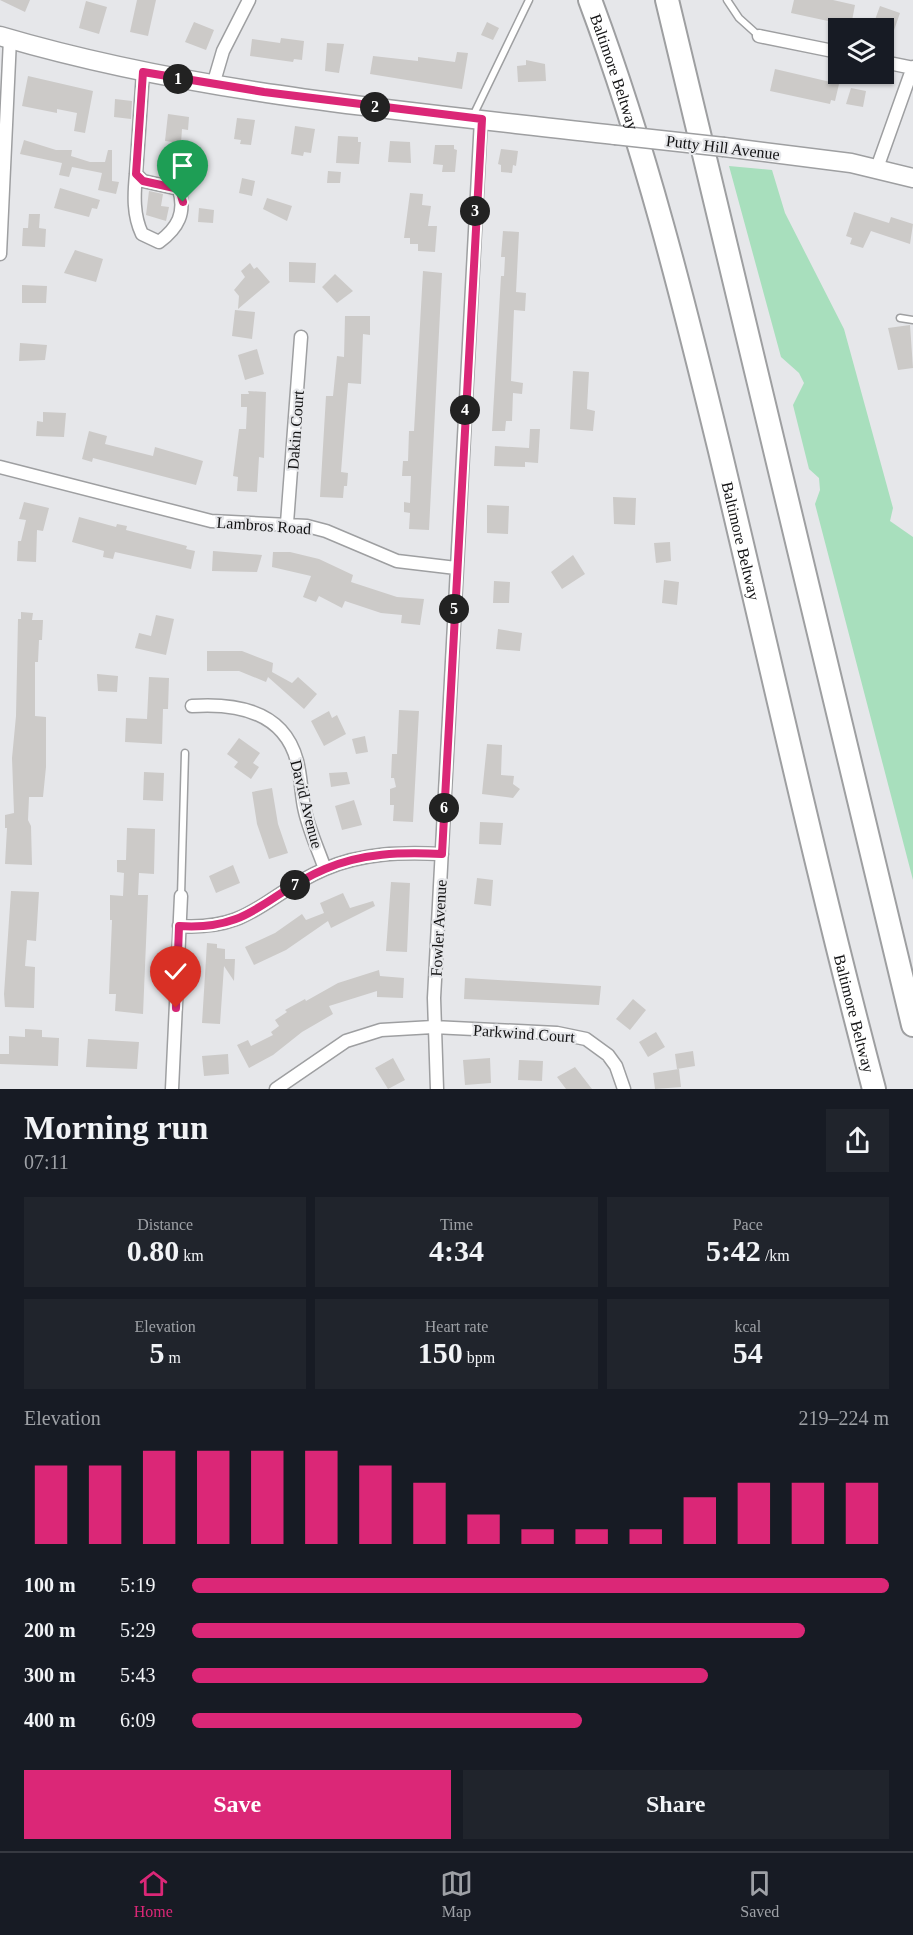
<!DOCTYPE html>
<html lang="en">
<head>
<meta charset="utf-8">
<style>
	body { margin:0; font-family:"Times New Roman",serif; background:#20242c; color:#f1f3f6; height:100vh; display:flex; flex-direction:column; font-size:22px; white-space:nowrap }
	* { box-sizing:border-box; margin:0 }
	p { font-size:20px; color:#9ea1a6 }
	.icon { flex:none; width:33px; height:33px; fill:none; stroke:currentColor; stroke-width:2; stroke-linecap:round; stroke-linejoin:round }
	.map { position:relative; height:1089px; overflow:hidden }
	.sheet { display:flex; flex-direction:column; background:#171b24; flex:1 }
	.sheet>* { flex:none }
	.controls { position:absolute; left:828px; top:18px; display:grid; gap:12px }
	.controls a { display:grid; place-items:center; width:66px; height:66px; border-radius:0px; background:#171b24; box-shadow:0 2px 4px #0004; font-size:30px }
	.pin { position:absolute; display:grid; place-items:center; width:51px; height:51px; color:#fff; margin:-62px -26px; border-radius:50% 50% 50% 0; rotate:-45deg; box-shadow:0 0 6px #0007 }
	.pin .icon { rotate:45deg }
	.km { position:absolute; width:30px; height:30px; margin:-15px; border-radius:50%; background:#222; color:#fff; font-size:16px; line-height:30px; text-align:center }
	.round { display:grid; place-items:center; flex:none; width:63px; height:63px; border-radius:0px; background:#20242c }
	.overview { display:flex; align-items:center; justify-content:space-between; height:102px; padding:0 24px }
	h1 { font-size:33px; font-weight:700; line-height:45px }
	.stats { display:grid; grid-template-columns:repeat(3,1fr); gap:9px; height:102px; padding:6px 24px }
	.stats div { display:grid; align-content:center; border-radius:0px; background:#20242c; text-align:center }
	.stats b { font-size:30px; font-weight:700 }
	.stats small { font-size:16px; font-weight:400 }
	.stats p { font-size:16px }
	.chart { height:168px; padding:12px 24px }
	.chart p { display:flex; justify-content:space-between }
	.chart svg { width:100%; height:108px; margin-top:6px; stroke:#db2777; stroke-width:6 }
	.primary-button { display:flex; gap:12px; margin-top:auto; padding:12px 24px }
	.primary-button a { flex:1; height:69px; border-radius:0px; background:#db2777; color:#fff; font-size:24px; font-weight:700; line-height:69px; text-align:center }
	.primary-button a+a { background:#20242c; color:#f1f3f6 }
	ul { padding:0 24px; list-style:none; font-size:20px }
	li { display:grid; grid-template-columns:96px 72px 1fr; align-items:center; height:45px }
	li i { height:15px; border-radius:8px; background:#db2777 }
	.tab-bar { display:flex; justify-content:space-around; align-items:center; height:84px; border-top:2px solid #363941; background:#171b24; font-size:16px; color:#9ea1a6 }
	.tab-bar a { display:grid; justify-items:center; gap:3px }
	.tab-bar .on { color:#db2777 }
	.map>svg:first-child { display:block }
	.green { fill:#a8dfbd }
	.building { fill:#cccac8 }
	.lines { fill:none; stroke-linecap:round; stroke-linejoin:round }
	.lane-casing { stroke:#9e9fa1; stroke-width:9 }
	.street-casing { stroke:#9e9fa1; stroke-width:15 }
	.secondary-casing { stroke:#9e9fa1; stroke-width:21 }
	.highway-casing { stroke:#9e9fa1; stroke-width:26 }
	.lane { stroke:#fff; stroke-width:6 }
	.street { stroke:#fff; stroke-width:12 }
	.secondary { stroke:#fff; stroke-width:18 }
	.highway { stroke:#fff; stroke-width:22 }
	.secondary-bridge-casing { stroke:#9e9fa1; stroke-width:21; stroke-linecap:butt }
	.secondary-bridge { stroke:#fff; stroke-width:18 }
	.route-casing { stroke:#fff; stroke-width:12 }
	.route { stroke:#db2777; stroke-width:8 }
	.labels { text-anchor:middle; stroke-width:4.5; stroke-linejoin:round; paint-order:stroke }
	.street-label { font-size:16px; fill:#121213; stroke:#e6e7ea }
</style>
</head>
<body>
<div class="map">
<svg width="913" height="1089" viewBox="0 0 913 1089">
	<rect width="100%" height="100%" fill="#e6e7ea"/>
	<path class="green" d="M729,166L772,170L785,213L844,329L893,508L890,521L913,537V880L815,504L820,490L819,478L809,469L793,405L804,383L799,373L781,357Z"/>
	<path class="building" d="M0,0H30L25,12Z
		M137,0H156L148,36L130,32Z
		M794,0H833L855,5L851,26L791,13Z
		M86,1L107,7L99,34L79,28Z
		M880,6L900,13L892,36L884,33V28H872Z
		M194,22L214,30L206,50L185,42Z
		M487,22L499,28L493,40L481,35Z
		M281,38L304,41L302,60L294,59L293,62L250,56L252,39L280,43Z
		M327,43L344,44L339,73L325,71Z
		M457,52L468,53L462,89L370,74L373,56L418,61V57L455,62Z
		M526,60L545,64L546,81L518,82L517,66L526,65Z
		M775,69L839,84L835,101L831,100L830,104L770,91Z
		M28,76L93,91L85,133L74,131L77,113L57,109V113L22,106Z
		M851,88L866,91L863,107L846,104Z
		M115,99L132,101L131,119L114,117Z
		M168,114L189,117L188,130L182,129L181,143L165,141Z
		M237,118L255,120L251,145L240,144L241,140L234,139Z
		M295,126L315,129L311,153L304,152L303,156L291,154Z
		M338,136L358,137V142H361L359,164L336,163Z
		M24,140L56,150H72L71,156L90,162H105L108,150H112V181L119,182L116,194L98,190L102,173L72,167L69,177L59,175L62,163L20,154Z
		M390,141L410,142L411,163L388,162Z
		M435,145H454V149L457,150L455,172H442L443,165L433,164Z
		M501,149L518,151L516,166L513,165L512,173L501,172V165L498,164Z
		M174,159L189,161L187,175L172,174Z
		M328,171L341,172L340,183H327Z
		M242,178L255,181L252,196L239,193Z
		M60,188L100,200L97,209L92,208L89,217L54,208Z
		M149,191L163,194L161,206L169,207L166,221L146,215Z
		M410,193L423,194L422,205L431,206L428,226H437L435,252L418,251V244H410V238H404Z
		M267,198L292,206L287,221L263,209Z
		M199,208L214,210L213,223L198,222Z
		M854,212L889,223L891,217L913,224L910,244L871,231L863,248L850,244L852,238L846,236Z
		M29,214H40L39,228L46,229L45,247L22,246L23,228H28Z
		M503,231L519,232L516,292L526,293L525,311L514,310L511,381L523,383L522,394L513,393L512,421H506L505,431H492L501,276H504L505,257H501Z
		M75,250L103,259L96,282L64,273Z
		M289,262L316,263L315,283L289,282Z
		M250,263L254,269L257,267L270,282L238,309L239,296L234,290L245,277L241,271Z
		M423,271L442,273L429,530L409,529L410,513L404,512V502L410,503L411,476H402L403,461H408L409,431H414Z
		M335,274L353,291L337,303L322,287Z
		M22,285L47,286L46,303H22Z
		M235,310L255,312L252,339L232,336Z
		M345,316H370V335L363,334L361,384L348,383L341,472L348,473L347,486H344L343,498L320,497L326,396H333L337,356L344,357Z
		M910,325L913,368L898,370L888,328Z
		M20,343L47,345L45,360L19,361Z
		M257,349L264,374L245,380L238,355Z
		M573,371L589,372L587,409L595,411L593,431L570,429Z
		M248,391L266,392L264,458L259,457L257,492L237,491L238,477L233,476L239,429H246L247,407H241V394H249Z
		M43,412L66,413L64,437L36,436L37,421L43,422Z
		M530,429H540L538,463L525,462V467L494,466L495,446L529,448Z
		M89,431L107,436L105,444L153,456L155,447L203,461L196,485L93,458L92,462L82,459Z
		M613,497L636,498L635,525L614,524Z
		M24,502L49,508L43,531L37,530L36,562L17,561L18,541H21L26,520L19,519Z
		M487,505L509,506L508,534L487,533Z
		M79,517L116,527L117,524L127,526L126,530L187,546L186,549L195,551L191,569L115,552L113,559L103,557L104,551L72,542Z
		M670,542L671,561L656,563L654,543Z
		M213,551L262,555L257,572L212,571Z
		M273,552H290L319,559L353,575L351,582L397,597L424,599L420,625L401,623L402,615L381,613L345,601L342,608L319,596L316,602L303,597L311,576L272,567Z
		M573,555L585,574L562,589L551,572Z
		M664,580L679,582L677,605L662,603Z
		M494,581L510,582L509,603H493Z
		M21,612L33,613L32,620H43L42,640H39L38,662H35V716L46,717V767L43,797H29L28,820L31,826L32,865L5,864L7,828H5V815L14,813L12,758L16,716L18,619H21Z
		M156,615L174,619L166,655L135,648L139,633L151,636Z
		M498,629L522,633L520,651L496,649Z
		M207,651H242L273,663L272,672L292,683L298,677L317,694L304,709L268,677L266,682L239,671H207Z
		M97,674L118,676L117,692L98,691Z
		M149,677L169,678L168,709H163L162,744L125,742L126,718L147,719Z
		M399,710L419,711L413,822L393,821L394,805H390V789L396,787L394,778H391L392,754H397Z
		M329,711L332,718L337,715L346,734L324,746L311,721Z
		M365,736L368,752L356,754L352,739Z
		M239,738L260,753L253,763L259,767L251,779L234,767L238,762L227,754Z
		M487,744L502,745L501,775L514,776L513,784L520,789L513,798L482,794Z
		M144,772L164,773L163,801L143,800Z
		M347,772L350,784L331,787L329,773Z
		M272,788L278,824L288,853L269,859L257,824L252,792Z
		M354,800L362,825L342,830L335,806Z
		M480,822L503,823L501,845L479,844Z
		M127,828L155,829L154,874L139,873L138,895H148L143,1014L115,1011L116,994H109L112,920H110V895L123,896L124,873L117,872V860H126Z
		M233,865L240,883L216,893L209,876Z
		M477,878L493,880L491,906L474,904Z
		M391,882L410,883L407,952L386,951Z
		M11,891L39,892L36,941L27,940L25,966L35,967L34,1008L5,1007L4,994Z
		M343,893L350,908L373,901L375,906L331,928L328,921L286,950L254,965L245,947L275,933L302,914L306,920L324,913L320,903Z
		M207,943L217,944V948L225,949V959H235L234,981L224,966L220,1024L202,1023Z
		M379,970L380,976L404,978L403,998L377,997V991L329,1006L333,1014L302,1032L273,1055L249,1068L237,1045L248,1040L251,1046L273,1035L271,1032L279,1026L275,1020L287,1012L285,1010L305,999L306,1001L338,983Z
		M465,978L601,986L599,1005L464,999Z
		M633,999L646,1010L630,1030L616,1019Z
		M25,1029L42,1030V1037L59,1038L58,1066L0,1064V1054H9V1036L25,1037Z
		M656,1032L665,1047L648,1057L639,1042Z
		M88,1039L139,1042L137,1069L86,1067Z
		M693,1051L695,1066L677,1069L675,1054Z
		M228,1054L229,1074L204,1076L202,1056Z
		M393,1058L405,1080L388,1089L375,1068Z
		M490,1058L491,1083L465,1085L463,1060Z
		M519,1060L543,1061L542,1081L518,1080Z
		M575,1067L592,1089H566L557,1077Z
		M679,1069L681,1087L655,1089L653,1073Z"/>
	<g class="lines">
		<defs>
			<path id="lane" d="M727,0L739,18L759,36
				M472,118L529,0
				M900,318L913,320
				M181,896L185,753"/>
			<path id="street" d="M759,36L838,52
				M884,62L913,68
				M213,85L223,51L249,0
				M877,168L913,67
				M136,174L143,181L179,189C186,213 178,228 159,242L142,234C133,215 134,195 136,174L143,72
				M0,254L10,39
				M0,467L211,521L307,526L326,531L397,561L456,568
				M287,523L301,337
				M192,706C236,703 284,711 297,761C301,776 301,792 304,807C308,828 318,849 325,869
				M179,926C253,931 265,894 325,869C362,853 401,852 442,854
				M172,1089L181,896
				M276,1089L346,1041L381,1030L433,1027L557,1033L586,1039L608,1055L616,1066L624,1089
				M437,1089L434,998L481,119"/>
			<path id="secondary" d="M0,36C200,95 409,111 615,135
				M724,147L851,163L913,178"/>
			<g id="highway">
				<path id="s1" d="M590,0C645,147 683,299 720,451C771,664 818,878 874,1089"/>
				<path d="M667,0L913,1025"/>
			</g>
		</defs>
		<use href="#lane" class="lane-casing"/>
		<use href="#street" class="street-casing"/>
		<use href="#secondary" class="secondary-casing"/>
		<use href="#highway" class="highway-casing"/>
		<use href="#lane" class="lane"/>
		<use href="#street" class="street"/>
		<use href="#secondary" class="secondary"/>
		<use href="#highway" class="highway"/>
		<defs>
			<path id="secondary-bridge" d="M615,135L724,147"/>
		</defs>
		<use href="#secondary-bridge" class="secondary-bridge-casing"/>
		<use href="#secondary-bridge" class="secondary-bridge"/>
	</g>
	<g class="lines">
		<defs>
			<path id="route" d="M176,1008L179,926C252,931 265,894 325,869C362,853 401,852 442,854L482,119L264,92L143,72L136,174L143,181L179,189L183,202"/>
		</defs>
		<use href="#route" class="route-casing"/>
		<use href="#route" class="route"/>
	</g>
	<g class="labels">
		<g class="street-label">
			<text dy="6" stroke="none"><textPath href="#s1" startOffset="76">Baltimore Beltway</textPath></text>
			<text transform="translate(723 147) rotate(7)" y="6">Putty Hill Avenue</text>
			<text transform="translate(295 430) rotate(-86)" y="6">Dakin Court</text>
			<text transform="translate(264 525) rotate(4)" y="6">Lambros Road</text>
			<text dy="6" stroke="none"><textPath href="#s1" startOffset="562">Baltimore Beltway</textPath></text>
			<text transform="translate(307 804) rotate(76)" y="6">David Avenue</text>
			<text transform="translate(438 928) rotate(-87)" y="6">Fowler Avenue</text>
			<text dy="6" stroke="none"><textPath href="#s1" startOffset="1048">Baltimore Beltway</textPath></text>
			<text transform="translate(524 1033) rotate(4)" y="6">Parkwind Court</text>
		</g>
	</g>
</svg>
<div class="controls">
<a><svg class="icon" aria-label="layers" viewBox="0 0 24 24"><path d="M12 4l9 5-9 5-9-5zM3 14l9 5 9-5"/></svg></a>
</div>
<div class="pin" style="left:183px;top:202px;background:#1e9e55"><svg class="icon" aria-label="arrive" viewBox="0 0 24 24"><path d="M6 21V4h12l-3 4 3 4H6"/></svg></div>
<div class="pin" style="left:176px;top:1008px;background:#d93025"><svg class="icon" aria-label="check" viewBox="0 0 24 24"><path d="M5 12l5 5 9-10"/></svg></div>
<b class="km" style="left:178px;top:79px">1</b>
<b class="km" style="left:375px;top:107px">2</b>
<b class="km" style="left:475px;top:211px">3</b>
<b class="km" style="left:465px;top:410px">4</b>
<b class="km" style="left:454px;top:609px">5</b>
<b class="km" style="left:444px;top:808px">6</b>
<b class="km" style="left:295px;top:885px">7</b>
</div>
<section class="sheet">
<div class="overview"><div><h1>Morning run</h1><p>07:11</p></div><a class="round"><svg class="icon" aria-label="share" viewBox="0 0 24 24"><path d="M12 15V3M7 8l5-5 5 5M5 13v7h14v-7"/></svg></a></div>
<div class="stats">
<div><p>Distance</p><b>0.80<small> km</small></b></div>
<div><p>Time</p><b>4:34</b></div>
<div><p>Pace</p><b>5:42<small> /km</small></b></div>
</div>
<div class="stats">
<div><p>Elevation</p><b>5<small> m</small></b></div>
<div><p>Heart rate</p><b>150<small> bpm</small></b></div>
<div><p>kcal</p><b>54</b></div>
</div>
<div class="chart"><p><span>Elevation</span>219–224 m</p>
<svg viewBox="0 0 160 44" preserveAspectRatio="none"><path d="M5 44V12M15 44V12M25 44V6M35 44V6M45 44V6M55 44V6M65 44V12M75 44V19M85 44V32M95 44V38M105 44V38M115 44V38M125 44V25M135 44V19M145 44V19M155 44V19"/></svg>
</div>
<ul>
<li><b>100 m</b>5:19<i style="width:100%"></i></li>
<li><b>200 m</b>5:29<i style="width:88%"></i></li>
<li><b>300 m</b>5:43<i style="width:74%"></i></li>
<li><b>400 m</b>6:09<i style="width:56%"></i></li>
</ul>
<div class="primary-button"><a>Save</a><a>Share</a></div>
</section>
<nav class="tab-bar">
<a class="on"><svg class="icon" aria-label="home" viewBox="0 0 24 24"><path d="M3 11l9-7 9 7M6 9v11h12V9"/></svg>Home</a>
<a><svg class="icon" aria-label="map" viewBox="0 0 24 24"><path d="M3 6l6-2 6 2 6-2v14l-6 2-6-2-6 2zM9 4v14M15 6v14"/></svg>Map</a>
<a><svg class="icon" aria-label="saved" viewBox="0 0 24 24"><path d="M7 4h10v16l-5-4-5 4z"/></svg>Saved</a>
</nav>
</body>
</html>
